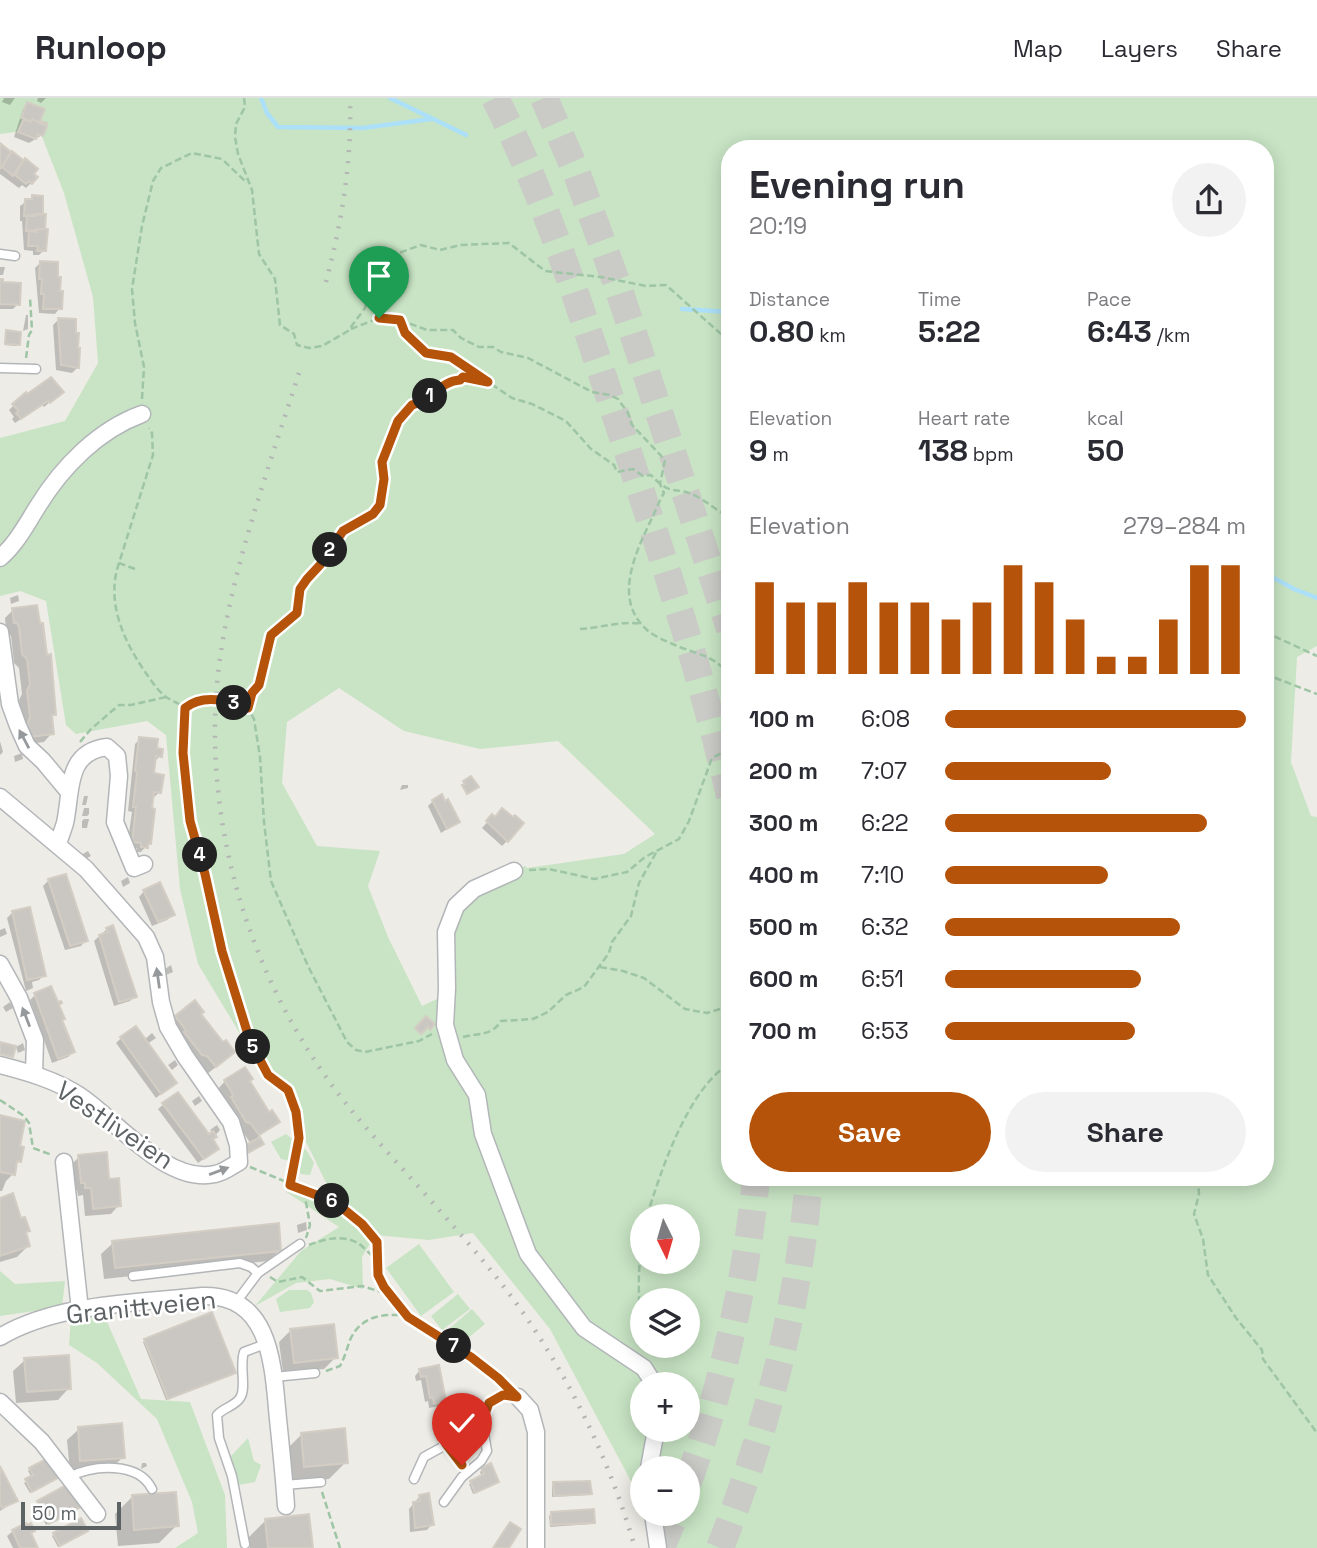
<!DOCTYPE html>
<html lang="en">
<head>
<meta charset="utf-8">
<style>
	body { margin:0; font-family:"Space Grotesk",sans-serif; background:#f2f2f3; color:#2b2b33; height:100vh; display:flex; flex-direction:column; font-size:26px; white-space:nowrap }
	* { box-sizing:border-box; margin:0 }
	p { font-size:23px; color:#7c7c81 }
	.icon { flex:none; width:38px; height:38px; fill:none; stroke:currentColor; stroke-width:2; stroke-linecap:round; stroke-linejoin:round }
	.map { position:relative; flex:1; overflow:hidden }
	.sheet { position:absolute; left:721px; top:42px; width:553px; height:1046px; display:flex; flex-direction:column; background:#fff; border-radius:28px; box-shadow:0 4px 18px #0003 }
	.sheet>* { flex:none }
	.needle { width:46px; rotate:175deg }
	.controls { position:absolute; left:630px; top:1106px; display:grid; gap:14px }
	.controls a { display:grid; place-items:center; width:70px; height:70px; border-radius:50%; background:#fff; box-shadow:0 4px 18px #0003; font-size:35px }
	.scale { position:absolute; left:21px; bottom:18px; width:100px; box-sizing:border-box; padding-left:7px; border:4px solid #5d6265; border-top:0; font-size:19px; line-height:24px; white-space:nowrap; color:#5d6265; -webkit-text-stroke:5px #fff; paint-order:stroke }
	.pin { position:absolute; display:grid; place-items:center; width:60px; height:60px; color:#fff; margin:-72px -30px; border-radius:50% 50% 50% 0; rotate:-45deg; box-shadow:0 0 7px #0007 }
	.pin .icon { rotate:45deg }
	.km { position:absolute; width:35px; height:35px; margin:-18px; border-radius:50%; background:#222; color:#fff; font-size:19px; line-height:35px; text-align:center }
	.round { display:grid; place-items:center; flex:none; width:74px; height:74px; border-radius:37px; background:#f2f2f3 }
	.summary { display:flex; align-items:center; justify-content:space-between; height:119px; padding:0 28px }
	h1 { font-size:38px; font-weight:800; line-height:52px }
	.metrics { display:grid; grid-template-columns:repeat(3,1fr); gap:10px; height:119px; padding:7px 28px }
	.metrics div { display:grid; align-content:center }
	.metrics b { font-size:30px; font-weight:800 }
	.metrics small { font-size:19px; font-weight:400 }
	.metrics p { font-size:19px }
	.chart { height:196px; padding:14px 28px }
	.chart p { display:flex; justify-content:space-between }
	.chart svg { width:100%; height:126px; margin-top:7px; stroke:#b45309; stroke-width:6 }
	.button { display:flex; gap:14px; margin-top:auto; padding:14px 28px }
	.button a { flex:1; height:80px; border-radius:42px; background:#b45309; color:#fff; font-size:28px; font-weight:800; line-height:80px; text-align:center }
	.button a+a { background:#f2f2f3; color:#2b2b33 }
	ul { padding:0 28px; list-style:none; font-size:23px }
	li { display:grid; grid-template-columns:112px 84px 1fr; align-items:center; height:52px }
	li i { height:18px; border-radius:9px; background:#b45309 }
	header { display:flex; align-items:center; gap:42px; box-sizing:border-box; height:98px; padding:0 35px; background:#fff; border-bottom:2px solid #e1e1e2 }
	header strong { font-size:33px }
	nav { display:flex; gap:38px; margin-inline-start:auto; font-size:24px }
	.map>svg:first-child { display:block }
	.green { fill:#c8e4c4; fill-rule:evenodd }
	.shadow { fill:#0003 }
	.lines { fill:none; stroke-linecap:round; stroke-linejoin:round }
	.stream { stroke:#ace0f8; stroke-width:4.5 }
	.building { fill:#cac7c2; stroke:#d3cdc4; stroke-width:2 }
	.highway-tunnel { stroke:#cacac6; stroke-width:28; stroke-dasharray:28 14; stroke-linecap:butt }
	.lane-casing { stroke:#b3b6b9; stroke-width:11 }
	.street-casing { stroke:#b3b6b9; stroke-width:19 }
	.path { stroke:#9ec5a5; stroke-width:2.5; stroke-dasharray:7 3.5; stroke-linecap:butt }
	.lane { stroke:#fff; stroke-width:8 }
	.street { stroke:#fff; stroke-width:16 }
	.rail { stroke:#b4b5b5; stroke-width:4.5; stroke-dasharray:2 9; stroke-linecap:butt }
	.oneway { fill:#96999b }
	.route-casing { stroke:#fff; stroke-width:14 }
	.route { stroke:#b45309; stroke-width:9 }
	.labels { text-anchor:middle; stroke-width:5; stroke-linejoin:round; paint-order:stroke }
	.street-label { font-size:26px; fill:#5d6265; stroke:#fff }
</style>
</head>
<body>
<header>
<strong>Runloop</strong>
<nav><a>Map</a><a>Layers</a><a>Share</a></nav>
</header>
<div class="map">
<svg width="1317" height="1450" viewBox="0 0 1317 1450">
	<rect width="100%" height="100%" fill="#eeece6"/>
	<path class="green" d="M0,0H1317V548L1297,559L1291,664L1311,718L1317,719V1450H667L649,1416H688V1370H642V1404L550,1231L473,1135L429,1142L375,1137L362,1159L363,1191L330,1181L296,1185L255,1208L301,1153L339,1129L285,1093L338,1109L284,999L239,934L198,866L180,791L166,637L147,623L76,636L66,627L46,503L20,493L0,498V340L65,323L98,265L93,199L64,95L39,31L0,36ZM730,51H1265V1080H730ZM339,590L404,633L480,651L558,643L655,736L624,756L527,770L525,768L496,782L453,824L437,901L422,908L388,839L368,788L380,753L317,748L282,685L287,624ZM642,1118H688V1164H642ZM642,1202H688V1248H642ZM642,1286H688V1332H642Z
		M286,1036L307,1053L314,1065L310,1077L301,1076L290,1063L281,1061L271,1044Z
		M419,1146L454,1194L421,1218L386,1170Z
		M0,1173L15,1186L65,1183L62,1209L0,1218Z
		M289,1192H307L311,1195L314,1204L310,1210L280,1214L276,1201Z
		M458,1196L470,1211L442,1232L431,1218Z
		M472,1211L485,1226L462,1245L450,1230Z
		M104,1217L141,1301L190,1304L225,1397L227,1450H175L198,1435L192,1404L157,1321L97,1265L69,1247L71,1220Z
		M248,1340L254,1363L261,1367L255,1384L239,1387L231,1358Z"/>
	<path class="shadow" d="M4,0H15L10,7L2,4Z
		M38,0H46L41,5L37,3Z
		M28,6L38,24L42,37L29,45L14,39L23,11Z
		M0,49L24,64L32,76L31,85L26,90L22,87L19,90L0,76Z
		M33,99L44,152L39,157H33V153L24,152L22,123H20V108Z
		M40,165L58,195L60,210L55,216L39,215L35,170Z
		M0,169H5L3,177H0Z
		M0,182L18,206L13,211H0Z
		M26,217H28V231L23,233Z
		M58,222L77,270L72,275L56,272L53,227Z
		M7,234L18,246L16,248L4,247Z
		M56,299L44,309L42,307L15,325L12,321L14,319L9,312L14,307Z
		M18,497L19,503L11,506L10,500Z
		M13,512L46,559L54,617L51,620L52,635L44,644L21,647L23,629L19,602L22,596L19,570L14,565L11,538L6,532L5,520Z
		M140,641L155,652L160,658L155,663L152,677L160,694L154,699H152L149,745L141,754H136L137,750L127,749L132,714L128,713L135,646Z
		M0,643L3,654L0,657Z
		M22,655L23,661L15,664L14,658Z
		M402,687H408V690L400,692Z
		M84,698H88L86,707H82Z
		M433,703L458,724L441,735L428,708Z
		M84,710H89V716L84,721H89L87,730H82V723L87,718H82Z
		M492,719L507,743L502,748L482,730Z
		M88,753L91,758L84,762L81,757Z
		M65,778L86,842L81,848L65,852L43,788L48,783Z
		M128,779L130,785L123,789L121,783Z
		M144,793L173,816L167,822L152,828L139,799Z
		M12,815L44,877L39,882L32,884L33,890L26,893L7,820Z
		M5,830L7,836L0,839V832Z
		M107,831L115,834L135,898L130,903L114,908L94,843Z
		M171,867L173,874L166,877L165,871Z
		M35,897L73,954L68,959L52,965L30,902Z
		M10,904L13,910L6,914L3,909Z
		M199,916L223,947L225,962L207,976L168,927L176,919Z
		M152,935L156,940L147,946L175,985L156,1000L116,945L121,940L144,942Z
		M23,945L25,952L18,955L16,949Z
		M175,962L178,967L172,972L168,967Z
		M225,983H248L269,1016L278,1024L258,1039L262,1046L260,1048L245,1056L243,1051L251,1046L243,1034L238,1032L217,992Z
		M199,998L202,1003L195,1008L192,1003Z
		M164,1006L209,1038L213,1035L210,1032L217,1027L220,1032L211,1042L212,1055L198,1065L158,1011Z
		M0,1019L18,1050L19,1063L15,1068L13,1076L6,1083L2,1093H0Z
		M79,1059L108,1083L119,1107L111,1116L85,1118L83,1097L78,1098L77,1092L73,1093L71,1067Z
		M0,1101L28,1133L24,1136L28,1148L17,1159L0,1164Z
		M306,1124L307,1132L298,1135L297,1127Z
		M113,1145L280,1152L268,1163L104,1181L101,1156Z
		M291,1232L336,1259L324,1271L283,1275L279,1244Z
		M145,1242L232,1277L166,1302L143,1244Z
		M25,1262L69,1290L58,1302L16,1305L13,1273Z
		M438,1269L444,1303L439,1308L429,1310L428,1303L425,1304L421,1282L416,1283L415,1278L420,1272Z
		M79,1331L123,1359L112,1370L70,1374L67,1342Z
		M301,1337L346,1364L329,1381L287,1386L284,1354Z
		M142,1365H146L147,1368L141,1371Z
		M0,1370L16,1403L0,1413Z
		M30,1371L56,1381L30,1395L24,1385L32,1380L28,1373Z
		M482,1372L495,1385L473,1396L469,1386L482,1379L480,1374Z
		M554,1386L590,1395L588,1397L552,1399V1388Z
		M69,1388L80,1409L46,1427L36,1406Z
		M420,1398L432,1426L427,1432L410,1434L409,1411Z
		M132,1399L177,1427L159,1445L118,1448L115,1416Z
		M551,1416L593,1424L591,1426L550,1429L549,1418Z
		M266,1422L310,1450H250L248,1440Z
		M13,1433L29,1436L36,1450H13L7,1438Z
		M84,1435L58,1449L52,1438L54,1436Z"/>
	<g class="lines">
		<path class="stream" d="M261,0L267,15L278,29L363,30L431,21
			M390,0L466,37
			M682,211L730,214
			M1265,475L1294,491L1317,500"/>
	</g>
	<path class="building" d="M27,4L45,11L40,23L47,25L46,28L32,21L31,24L21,20Z
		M24,20L31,24L32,21L47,28L43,38L38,36L36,41L18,34Z
		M0,45L11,54L0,71Z
		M12,53L23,62L13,78L2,69Z
		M25,60L38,71L34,76L38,79L32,86L29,83L26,86L15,77Z
		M32,97L43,98V116L24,118L25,101H32Z
		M35,116H46L45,131L26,133L27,118H35Z
		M37,131H48L46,153H37L38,148H28L29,133L37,134Z
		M40,163L58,164V179H61L60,193H63L62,211H43L44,196H41L42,181H39Z
		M0,181H3V184L21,185L20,207L0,206Z
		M58,220L76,221V235H79L78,250H80L79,270L61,267Z
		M6,232L21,234L20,247L5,246Z
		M51,279L64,294L50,305L48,303L21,321L16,315L19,313L12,306L26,294L27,296Z
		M37,507L40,525H43L47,557L51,556L56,617H52L54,636L29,639L28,625L30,619L27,592L30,587L27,561L22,556L19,529L17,525H14L12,510Z
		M139,639L158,641L157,650L163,651L162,659L156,658L154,675L164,677L161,695L154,694L152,710L155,711L151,746H148V750L141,749V745L132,744L136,709H133L137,674L135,673Z
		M471,678L479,689L467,696L462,687L465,686L463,683Z
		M442,696L445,703L448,701L460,724L447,731L432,702Z
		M502,710L513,719L515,717L524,725L508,744L486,723L492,716L495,719Z
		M66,776L88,843L70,848L48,781Z
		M160,784L175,817L158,824L143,792Z
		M30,809L46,878L27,882L12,813Z
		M113,827L137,899L119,904L99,837L108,834L106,830Z
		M51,888L58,904L61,903L62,905L59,907L65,921L62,922L75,954L58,961L34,895Z
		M195,902L204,914L201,916L223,944L226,942L235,954L216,969L207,958L202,957L184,934L186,933L183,928L175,918Z
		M426,918L435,926L430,932L428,929L421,936L415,930Z
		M136,928L177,985L161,996L120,939Z
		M0,944L16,948L13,959L0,956Z
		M245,969L253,981L250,983L269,1014L272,1012L280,1024L259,1037L251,1026L246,1024L231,999L233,998L231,993L224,982Z
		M178,994L209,1036L213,1033L217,1039L213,1041L219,1051L204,1061L162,1005Z
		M0,1017L25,1023L20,1048L24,1049L21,1064L17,1063L15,1077L0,1074Z
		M260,1039L264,1046L248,1055L244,1048Z
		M107,1054L109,1081L119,1080L121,1108L93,1111L91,1090H85V1085H81L78,1057Z
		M13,1095L21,1120L25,1119L30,1133L26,1134L30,1148L0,1158V1100Z
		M279,1125L281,1153L115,1170L112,1143Z
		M212,1214L236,1275L168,1301L144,1241Z
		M334,1226L338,1260L294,1265L290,1231Z
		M69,1257L71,1291L27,1294L24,1260Z
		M439,1267L446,1303L434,1306L433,1299L430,1300L426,1278L421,1279L419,1271Z
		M122,1325L125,1360L80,1363L78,1329Z
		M345,1330L348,1365L304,1369L301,1335Z
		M48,1360L60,1379L32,1394L25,1381L33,1377L29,1370Z
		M491,1365L499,1384L475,1395L470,1383L484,1376L481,1370Z
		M0,1368L18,1403L2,1410L0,1406Z
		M590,1383L592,1396L554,1398L553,1384Z
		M70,1385L85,1407L49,1426L37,1403Z
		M176,1394L179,1428L134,1432L132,1397Z
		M429,1395L434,1427L415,1430L413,1404L420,1403L419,1397Z
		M594,1411L595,1425L551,1427V1414Z
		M309,1416L313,1450H268L265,1421Z
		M81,1420L88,1433L60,1448L53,1435Z
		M510,1424L521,1431L509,1450H493Z
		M26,1425L27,1427L31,1425L35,1433L31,1435L38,1450H20L12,1432Z"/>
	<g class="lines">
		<path class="highway-tunnel" d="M495,0C548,104 582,217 619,327C659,449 701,572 730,698
			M544,0L577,76L618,189L730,531
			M688,1384C723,1286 746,1184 756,1080
			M661,1450L675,1416
			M720,1450C767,1331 799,1207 809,1080"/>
		<defs>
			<path id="lane" d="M0,156L15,158
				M0,270L36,271
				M133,1178L240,1165L251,1169L258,1175
				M237,1203L258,1175L300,1146
				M274,1279L315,1275
				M482,1324L489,1305L503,1297L518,1299
				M446,1346L467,1374
				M69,1379C93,1367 138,1363 152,1391
				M414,1381L424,1359L444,1348L473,1325L482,1324
				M284,1387L321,1384
				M444,1404L462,1379L481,1363L487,1353L482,1324
				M245,1446L232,1378L219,1340L217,1317C223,1310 235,1308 240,1300C247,1290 239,1268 244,1254L268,1245"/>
			<path id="street" d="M0,460C17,445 26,427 38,408C62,369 98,332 142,316
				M0,534L10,606L18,628L27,648L43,663L68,693
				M0,699L86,771L146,839L155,859L161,904L168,929L185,958L231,1024L238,1047L239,1064C232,1068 223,1075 215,1076C167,1087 116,1022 80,998C56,982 27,974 0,967
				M58,746C60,739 63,732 65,725C72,694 65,654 107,649L117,658L119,678L115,724L134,770L144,766
				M514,773L474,791L456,808L446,834L447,890L445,927L455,962L477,997L483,1036L528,1156L584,1230L644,1270L654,1286
				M0,866L19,900L35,942L34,976
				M64,1064L80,1212
				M0,1239C57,1205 138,1205 202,1198C272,1196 273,1269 278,1321C281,1350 284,1378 286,1408
				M518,1299L530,1312L536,1334V1450
				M0,1304L42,1344L97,1416
				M649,1370L656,1332
				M653,1416L658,1450"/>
		</defs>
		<use href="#lane" class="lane-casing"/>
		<use href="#street" class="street-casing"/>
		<path class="path" d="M244,0L245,9L236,26L235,39L238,56L252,92L259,156L275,181L280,227L294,236L297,247L309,250L322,248L348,233L365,210L377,169L393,157L421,147L440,152L460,147L509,145L545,173L601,179L646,188L666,187L730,244
			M400,222L427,232H453L461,240L479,249H493L501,254L528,260L592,294L610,297L618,301L628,315L632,327L665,362L660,386L664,395C659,403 656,412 652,420C637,452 612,500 646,531C653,538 666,543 675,547C695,556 718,558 730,579
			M351,231L379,220L400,222L405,235L427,255L451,259L512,300L532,306L566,323L591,351L614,367L617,374L633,371L643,378L651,377C672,400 675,387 696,398C708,404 717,414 730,418
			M26,260L29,237L32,232L30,200
			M142,301L144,269L135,225L132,191L142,128L153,83L161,70L192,55L222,61L247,85
			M119,465C105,505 125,546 148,578C153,585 159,594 166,599C172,603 179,605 185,610
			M135,471L119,465L153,357L152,335L149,330
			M580,531C601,530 622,522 642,526
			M1265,534L1317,558
			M1265,576L1317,596
			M185,610C205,595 227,603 248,610L254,621L260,659L264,724L271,783L308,868L347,944L356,952L365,954L419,943L432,936
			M185,610L183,655L190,723L205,776L222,853L250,943L268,977L288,992L296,1014L299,1040L290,1087
			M248,610L252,595L259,587L271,537L297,515L301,491L307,481L320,467L343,433L373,417L380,407L384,381L382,364L398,323L412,307C431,303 440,283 459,283L463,279L485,284
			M80,644L91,631L119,607H131L166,599
			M529,772L549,771L594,781L627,774L645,759L679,741L689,723L712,660L730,651
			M600,869L623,873L644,880L685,911L707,915L730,908
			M463,939C478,935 492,938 501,923L533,921L548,914L566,897L584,889L609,855L612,844L631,818L639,785L657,753
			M0,1002L24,1018L29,1025L33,1050L52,1057
			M250,1069L335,1104L362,1126L377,1144L378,1177L384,1189L408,1218L471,1259L505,1287
			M1198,1080L1199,1096L1194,1116L1203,1141L1208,1177L1236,1220L1262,1252L1263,1261L1317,1335
			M304,1093L310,1127L306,1140
			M647,1118C661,1072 688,991 730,965
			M642,1146C636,1181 640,1217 642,1251
			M309,1147C327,1140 349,1135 364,1150C370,1155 370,1158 378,1160
			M270,1179L278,1184L302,1179L320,1193L362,1188L391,1197
			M326,1273L340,1268C345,1259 347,1250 350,1242C361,1217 385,1215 408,1218
			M322,1394L340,1450"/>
		<use href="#lane" class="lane"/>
		<use href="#street" class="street"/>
		<path class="rail" d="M326,184C342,123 352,63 350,0
			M299,275C270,366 236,458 221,553C196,717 250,893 357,1019C408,1079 463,1135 511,1198C567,1274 609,1359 635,1450"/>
	</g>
	<defs><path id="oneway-solid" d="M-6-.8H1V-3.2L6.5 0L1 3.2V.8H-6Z" transform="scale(1.75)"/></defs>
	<g class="oneway">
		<use href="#oneway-solid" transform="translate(24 641) rotate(-118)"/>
		<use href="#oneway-solid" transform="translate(158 880) rotate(-98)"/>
		<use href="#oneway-solid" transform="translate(26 919) rotate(-111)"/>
		<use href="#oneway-solid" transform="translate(219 1073) rotate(-20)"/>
	</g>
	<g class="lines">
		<defs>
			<path id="route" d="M379,220L400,222L405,235L426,255L451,259L488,284L463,279L460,282C440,283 432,303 412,307L398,323L382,364L384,381L380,407L373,416L343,433L320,467L307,481L300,491L297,515L271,537L259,587L252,595L248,610C228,603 204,595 185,610L183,655L190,723L205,776L222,853L250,943L268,977L288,992L296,1014L299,1040L290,1087L335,1104L362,1126L377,1144L378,1177L384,1189L408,1219L471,1259L498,1280L517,1299L503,1297L489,1305L482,1324C467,1326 456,1336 446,1346L462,1367"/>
		</defs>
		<use href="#route" class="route-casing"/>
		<use href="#route" class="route"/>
	</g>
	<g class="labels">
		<g class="street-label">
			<text transform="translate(115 1027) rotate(34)" y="9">Vestliveien</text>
			<text transform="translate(141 1209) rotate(-6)" y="9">Granittveien</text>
		</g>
	</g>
</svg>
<div class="controls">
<a><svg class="needle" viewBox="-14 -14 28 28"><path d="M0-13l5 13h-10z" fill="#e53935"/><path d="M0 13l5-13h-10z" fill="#7c7c81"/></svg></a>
<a><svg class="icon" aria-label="layers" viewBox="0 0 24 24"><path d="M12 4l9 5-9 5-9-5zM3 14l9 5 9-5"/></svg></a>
<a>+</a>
<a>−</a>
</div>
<div class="scale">50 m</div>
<div class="pin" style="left:379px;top:220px;background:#1e9e55"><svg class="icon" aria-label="arrive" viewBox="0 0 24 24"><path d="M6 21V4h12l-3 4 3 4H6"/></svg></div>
<div class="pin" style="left:462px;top:1367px;background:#d93025"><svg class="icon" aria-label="check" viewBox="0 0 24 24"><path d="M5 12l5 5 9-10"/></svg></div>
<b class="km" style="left:430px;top:298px">1</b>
<b class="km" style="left:330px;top:452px">2</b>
<b class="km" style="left:234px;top:605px">3</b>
<b class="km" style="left:200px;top:757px">4</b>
<b class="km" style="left:253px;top:949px">5</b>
<b class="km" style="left:332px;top:1103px">6</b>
<b class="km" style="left:454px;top:1248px">7</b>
<section class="sheet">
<div class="summary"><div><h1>Evening run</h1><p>20:19</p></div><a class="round"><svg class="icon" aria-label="share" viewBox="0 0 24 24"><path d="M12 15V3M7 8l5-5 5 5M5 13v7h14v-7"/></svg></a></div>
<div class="metrics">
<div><p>Distance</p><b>0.80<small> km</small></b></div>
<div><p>Time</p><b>5:22</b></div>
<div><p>Pace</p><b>6:43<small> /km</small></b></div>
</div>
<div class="metrics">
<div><p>Elevation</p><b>9<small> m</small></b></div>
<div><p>Heart rate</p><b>138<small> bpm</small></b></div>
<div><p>kcal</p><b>50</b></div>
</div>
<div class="chart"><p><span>Elevation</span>279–284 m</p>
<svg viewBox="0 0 160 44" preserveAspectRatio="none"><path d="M5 44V12M15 44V19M25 44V19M35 44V12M45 44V19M55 44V19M65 44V25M75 44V19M85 44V6M95 44V12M105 44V25M115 44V38M125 44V38M135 44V25M145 44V6M155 44V6"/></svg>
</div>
<ul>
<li><b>100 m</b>6:08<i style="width:100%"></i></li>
<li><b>200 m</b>7:07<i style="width:55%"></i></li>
<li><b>300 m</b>6:22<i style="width:87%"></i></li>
<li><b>400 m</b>7:10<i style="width:54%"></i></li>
<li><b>500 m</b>6:32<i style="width:78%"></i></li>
<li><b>600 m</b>6:51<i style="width:65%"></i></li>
<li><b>700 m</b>6:53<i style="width:63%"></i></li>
</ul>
<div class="button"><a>Save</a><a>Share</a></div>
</section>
</div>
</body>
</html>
